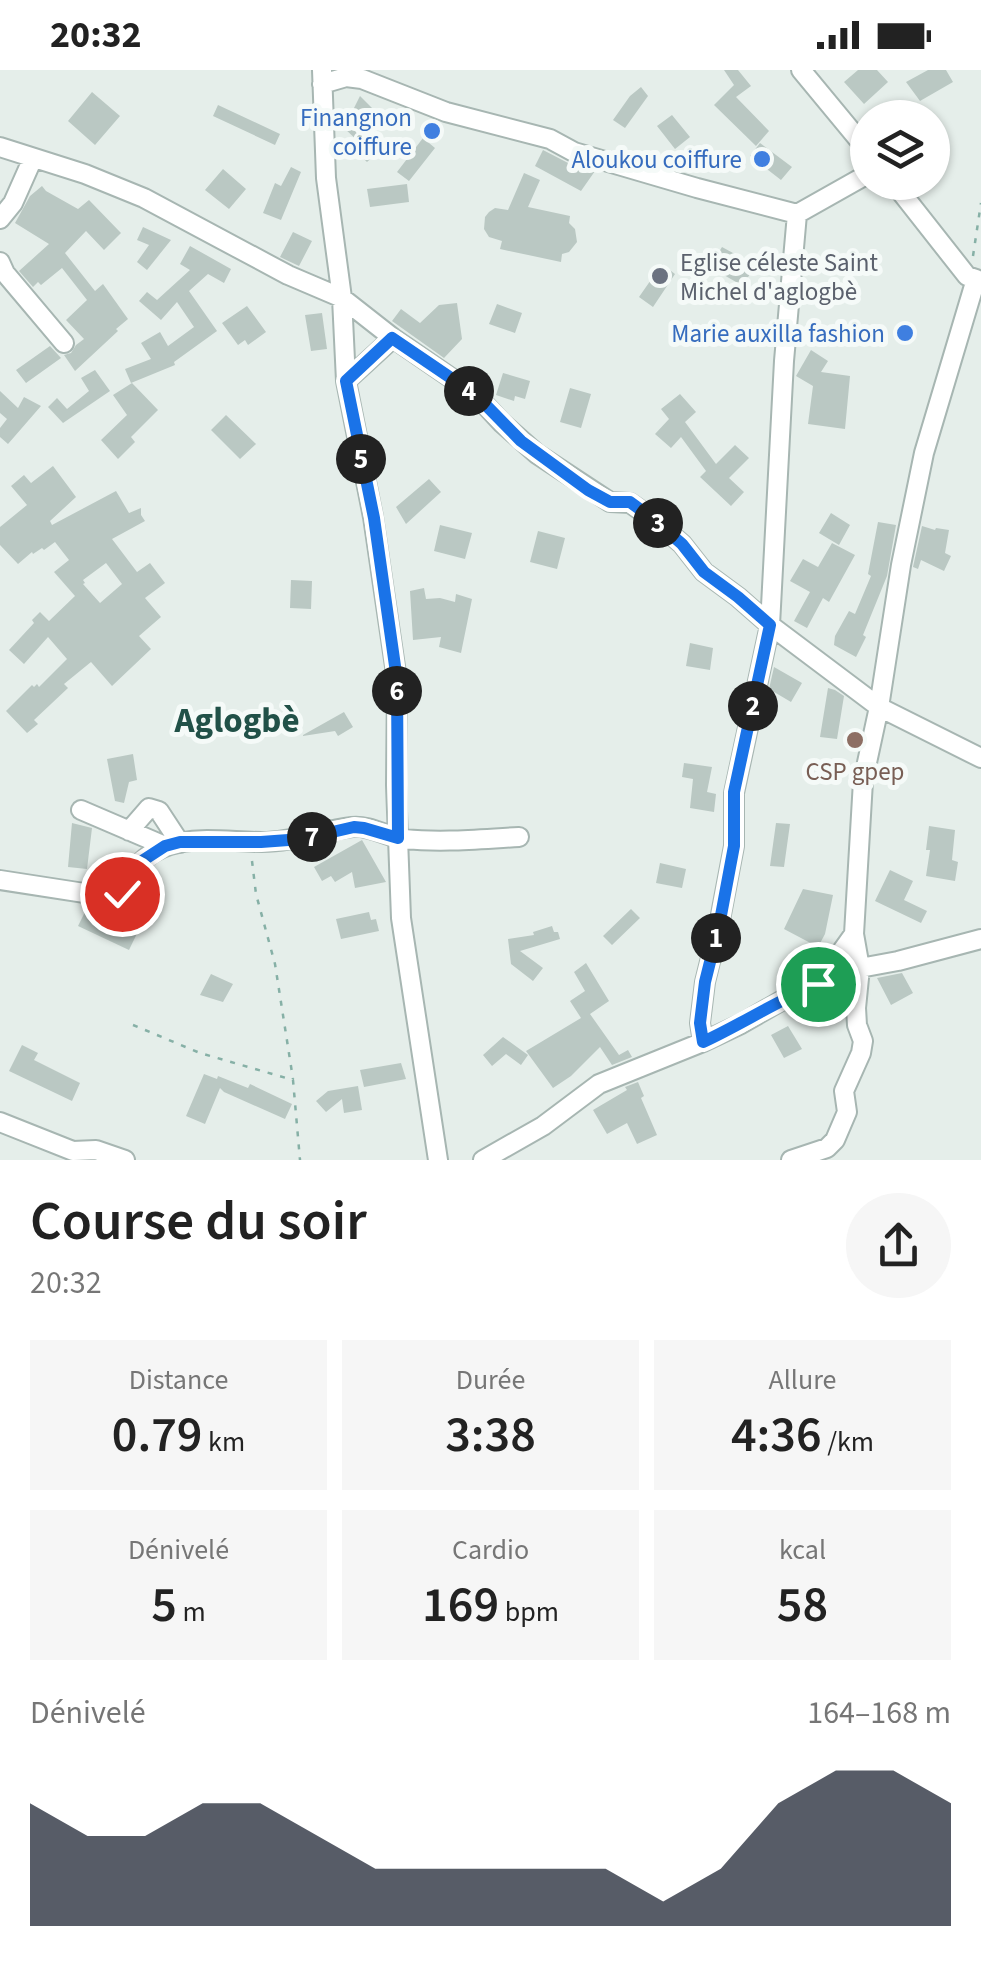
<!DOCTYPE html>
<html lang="fr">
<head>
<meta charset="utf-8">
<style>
	body { margin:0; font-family:"Source Sans 3",sans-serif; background:#f6f6f6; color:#222; height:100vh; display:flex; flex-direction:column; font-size:38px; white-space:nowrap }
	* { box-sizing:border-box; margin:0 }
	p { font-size:32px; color:#767676 }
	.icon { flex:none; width:55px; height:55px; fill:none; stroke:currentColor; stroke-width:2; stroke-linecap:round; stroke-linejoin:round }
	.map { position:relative; height:1090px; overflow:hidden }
	.sheet { display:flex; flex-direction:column; background:#fff; flex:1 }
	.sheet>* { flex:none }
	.buttons { position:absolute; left:850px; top:30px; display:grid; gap:20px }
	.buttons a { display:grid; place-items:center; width:100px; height:100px; border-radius:50%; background:#fff; box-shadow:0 2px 8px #0004; font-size:50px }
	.pin { position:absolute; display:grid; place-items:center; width:85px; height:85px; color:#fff; margin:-42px; border:5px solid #fff; border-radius:50%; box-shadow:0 2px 10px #0007 }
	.km { position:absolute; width:50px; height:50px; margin:-25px; border-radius:50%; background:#222; color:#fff; font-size:28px; line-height:50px; text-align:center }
	.round { display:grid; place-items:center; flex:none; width:105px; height:105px; border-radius:52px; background:#f6f6f6 }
	.overview { display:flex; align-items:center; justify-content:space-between; height:170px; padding:0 30px }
	h1 { font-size:55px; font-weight:600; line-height:75px }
	.metrics { display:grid; grid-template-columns:repeat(3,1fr); gap:15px; height:170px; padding:10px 30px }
	.metrics div { display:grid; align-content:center; border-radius:0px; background:#f6f6f6; text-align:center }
	.metrics b { font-size:50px; font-weight:600 }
	.metrics small { font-size:28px; font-weight:400 }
	.metrics p { font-size:28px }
	.chart { height:280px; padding:20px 30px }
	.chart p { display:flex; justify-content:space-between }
	.chart svg { width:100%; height:180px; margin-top:10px; fill:#111827; opacity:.7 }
	.status { display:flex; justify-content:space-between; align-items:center; height:70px; padding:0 50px; background:#fff; direction:ltr }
	.status svg { height:28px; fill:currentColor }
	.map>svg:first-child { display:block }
	.building { fill:#bac8c3; fill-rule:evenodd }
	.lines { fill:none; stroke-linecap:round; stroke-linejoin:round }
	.minor-casing { stroke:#a7b6b2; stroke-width:22 }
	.path { stroke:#86b0a6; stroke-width:2.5; stroke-dasharray:5 8; stroke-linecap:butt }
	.minor { stroke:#fff; stroke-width:18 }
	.route-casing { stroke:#fff; stroke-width:20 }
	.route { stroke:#1a73e8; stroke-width:12 }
	.shop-dot { fill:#3f7fe0; stroke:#f5faf8; stroke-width:4 }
	.worship-dot { fill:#6b7280; stroke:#f5faf8; stroke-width:4 }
	.education-dot { fill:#8d6e63; stroke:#f5faf8; stroke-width:4 }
	.labels { text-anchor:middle; stroke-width:10; stroke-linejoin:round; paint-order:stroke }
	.shop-label { font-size:25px; fill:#366cbe; stroke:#f5faf8; text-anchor:end }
	.worship-label { font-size:25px; fill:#5b616d; stroke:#f5faf8; text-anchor:start }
	.education-label { font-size:25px; fill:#785e54; stroke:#f5faf8 }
	.district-label { font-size:35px; font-weight:bold; fill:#215148; stroke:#f5faf8 }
</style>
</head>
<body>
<div class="status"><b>20:32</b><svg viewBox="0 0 49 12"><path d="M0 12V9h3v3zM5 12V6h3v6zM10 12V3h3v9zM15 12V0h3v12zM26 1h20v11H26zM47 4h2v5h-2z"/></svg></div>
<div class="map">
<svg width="981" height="1090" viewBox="0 0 981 1090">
	<rect width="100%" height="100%" fill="#e5eeea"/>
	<path class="building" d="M724,0H738L751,16L736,27L769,61L756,76L714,35L734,15Z
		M858,0H877L888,12L864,34L844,12Z
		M928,0H946L953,12L920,31L906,12Z
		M641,17L648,26L625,58L613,50L630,26Z
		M92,22L120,46L95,75L68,51Z
		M360,26L377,43L375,45L383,53L364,71L376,84L367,92L354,79L360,73L344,58Z
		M218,35L280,64L275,75L213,46Z
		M672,45L690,67L675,79L657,56Z
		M423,68L435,78L409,111L397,102Z
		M760,73L792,97L781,110L750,86Z
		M543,80L570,94L595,101L581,121L535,96Z
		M291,97L301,102L281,150L263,143L275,113L281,116Z
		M223,99L246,119L229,139L205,120Z
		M524,103L540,110L528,137L570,146L569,153L575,159L577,172L569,182L562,184L561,192L500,179L502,171L489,167L484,159L485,147L489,142L495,138L508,140Z
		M407,114L409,132L370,137L367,119Z
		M42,116L46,121L78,139L89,130L121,163L104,180L86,161L65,183L95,221L103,214L128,249L116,259L118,261L75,301L64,285L71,283L76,275L84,269L66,250L87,230L62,198L41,215L38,212L33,217L19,201L49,174L15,153L30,126Z
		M143,157L171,170L147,200L137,192L149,175L137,170Z
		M293,162L312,171L299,196L280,187Z
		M190,176L231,199L224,213L208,204L189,221L217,261L174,292L175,295L131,313L125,299L151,289L141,273L160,262L168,276L194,257L177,232L161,250L139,231L147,222L157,230L190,200L180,194Z
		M722,177L755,195L743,216L710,197Z
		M662,194L675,204L653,237L639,227Z
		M457,233L462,269L444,288L392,251L401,239L420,253L439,235Z
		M497,234L522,243L515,263L489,254Z
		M247,236L266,262L248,275L245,270L238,275L222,253Z
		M322,243L327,279L311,281L305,245Z
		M50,276L61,288L26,313L16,300Z
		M811,280L828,291L821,302L850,306L845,359L808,354L813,316L796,306Z
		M95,300L110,321L63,353L48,337L57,328L67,339L89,321L81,308Z
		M503,303L530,311L525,329L515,326L514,331L496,325Z
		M132,313L158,340L131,367L135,372L118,389L101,370L127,345L113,325Z
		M570,318L591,324L581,358L560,352Z
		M0,321L18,338L24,327L41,336L8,374L0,367V358L7,349L0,343Z
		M680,324L696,342L685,352L716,394L735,375L749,388L729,408L744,422L731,436L700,407L706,401L681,367L671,378L655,364L669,349L661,339Z
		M226,345L256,374L240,389L211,360Z
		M53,396L76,427L50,451L52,455L116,421L129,443L141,438V445L145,451L112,469L137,502L150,493L165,513L145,528L161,547L139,566L151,579L112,616L91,592L64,614L68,618L34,650L38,654L27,663L6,641L32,615L34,617L37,614L39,617L67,589L48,567L24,594L9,580L34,553L32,550L40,542L49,551L75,526L54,502L69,490L55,472L44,480L42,478L33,484L32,482L18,494L0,475V457L27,435L11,416L24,405L31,413ZM106,493L122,514L100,533L83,514L85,513L83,510Z
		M429,409L441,422L406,454L396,437Z
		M831,443L850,455L839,475L819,463Z
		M878,452L896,455L887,506L863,565L866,567L856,587L834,575L835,566L849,541L855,544L871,506L868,504Z
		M440,455L472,463L465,489L434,481Z
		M922,456L935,460L936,458L949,460L945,483L951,486L944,501L921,490L918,499L913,497Z
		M538,461L565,468L557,499L530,492Z
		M832,473L855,485L829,532L823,528L807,558L794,551L810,522L790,511L803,489L818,497Z
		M291,510L312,511L311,539L290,538Z
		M424,518L426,529L440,528L455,532L456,524L472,529L461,583L439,577L441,567L413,570L410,521Z
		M690,573L713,578L710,600L686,596Z
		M774,597L802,613L791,632L769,619Z
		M828,618L835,620L844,626L837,669L820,667Z
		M344,642L353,657L338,666L335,661L303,666V665Z
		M133,684L137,710L129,712L124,733L115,731L107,689Z
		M684,693L712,697L707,722L716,724L714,742L690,738L693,709L682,707Z
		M72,753L92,758L87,799L68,797Z
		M776,753L790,754L784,797L770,796Z
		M929,756L955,760L952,790L958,792L955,811L926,806L930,780H926Z
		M362,770L386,812L355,818L352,802L335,812L331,806L322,811L314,797Z
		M660,793L686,799L682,818L656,813Z
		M890,800L913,811L904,830L927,841L921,853L875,831Z
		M803,819L833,825L825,864L818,877L784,859Z
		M88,836L124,842L143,851L129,880L78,856Z
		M631,839L640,848L612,875L603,866Z
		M369,842L371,850L376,849L379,861L341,869L336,849Z
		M552,856L554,862H558L560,869L520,881L543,898L533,911L511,894L508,869L534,865L533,862Z
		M586,893L609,931L590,944L619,985L628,980L632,987L612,995L600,977L571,1006L553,1018L526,981L581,948L570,931L585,921L574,902Z
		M902,903L913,923L891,935L877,908Z
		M211,904L233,914L223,932L200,925Z
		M832,922L844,944L821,956L808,932Z
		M788,956L802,979L784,988L771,965Z
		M503,967L528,985L521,995L506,984L492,996L483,985Z
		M22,975L38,983L34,990L80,1013L72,1031L9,1001Z
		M401,993L406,1009L364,1017L360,1000Z
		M204,1004L217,1009L218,1006L248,1018L250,1014L292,1034L285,1049L224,1022L220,1018L205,1054L186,1046Z
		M638,1012L644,1026L641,1028L657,1065L637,1074L627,1053L607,1064L593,1040L627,1020L625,1017Z
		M358,1016L362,1040L344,1043L342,1029L326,1042L316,1031L328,1021Z"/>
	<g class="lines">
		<defs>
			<path id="minor" d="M322,0L326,108L342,228L346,311L373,447L397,610L396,715L401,848L438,1090
				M801,0L868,81
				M322,14L346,7L362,9L446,42L550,69L574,82L697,118L797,144L868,104
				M0,77L85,104L144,128L288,205L342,228L393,268L476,325L502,353L537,384L610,432L630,433L653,449L682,474L704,502L738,527L770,555L879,637L981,688
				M893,112L967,206L976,209L981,214
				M0,149L13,133L33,88
				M0,192L5,203L64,273
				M346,311L393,268
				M81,740L165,776
				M129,761L149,738L159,741L180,773
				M0,810L123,829
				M143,834L123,829C123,804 147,782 170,775C198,766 232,772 262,772C293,772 321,761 352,757C370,755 387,767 404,769C443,773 480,769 519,767
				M819,913L854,864
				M703,972L700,953L705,912L719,855L734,776V723L770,555L784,291L797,144
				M0,1052L73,1081L96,1080L125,1090
				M483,1090L543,1056L599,1014L703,972L741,954L793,924L860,898L854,864L863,711L879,637L901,495L924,383L976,209
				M791,1090L827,1078L835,1070L847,1042L844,1021L861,983L863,971L857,955L856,938L860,898L898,891L981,869"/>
		</defs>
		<use href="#minor" class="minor-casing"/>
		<path class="path" d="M973,186L981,133
			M252,791L256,824L275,894L293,1009
			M133,955L200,983L293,1010L300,1090"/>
		<use href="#minor" class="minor"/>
	</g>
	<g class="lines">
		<defs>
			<path id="route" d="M122,824L132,802L142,791L165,776L180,772H261L302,769L354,757L364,758L398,768L397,610L374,448L346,311L392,268L476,325L521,371L588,420L610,432H630L653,449L682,474L704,502L738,527L770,555L734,722V776L719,856L705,912L700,953L703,972C742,954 778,930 818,914"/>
		</defs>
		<use href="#route" class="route-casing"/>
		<use href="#route" class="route"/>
	</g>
	<g class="shop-dot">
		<circle cx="432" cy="61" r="10"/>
		<circle cx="762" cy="89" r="10"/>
		<circle cx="905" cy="263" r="10"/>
	</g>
	<circle class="worship-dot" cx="660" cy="206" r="10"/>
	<circle class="education-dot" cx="855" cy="670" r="10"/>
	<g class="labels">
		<g class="shop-label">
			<text x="412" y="56">Finangnon<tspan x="412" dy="29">coiffure</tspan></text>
			<text x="742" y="98">Aloukou coiffure</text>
			<text x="885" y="272">Marie auxilla fashion</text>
		</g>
		<g class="worship-label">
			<text x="680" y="201">Eglise céleste Saint<tspan x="680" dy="29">Michel d'aglogbè</tspan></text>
		</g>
		<g class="education-label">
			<text x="855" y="710">CSP gpep</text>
		</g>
		<g class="district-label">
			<text x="237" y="662">Aglogbè</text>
		</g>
	</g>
</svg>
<div class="buttons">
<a><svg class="icon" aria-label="layers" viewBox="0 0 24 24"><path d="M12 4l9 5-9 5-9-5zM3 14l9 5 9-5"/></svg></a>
</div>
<div class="pin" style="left:818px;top:914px;background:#1e9e55"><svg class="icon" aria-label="arrive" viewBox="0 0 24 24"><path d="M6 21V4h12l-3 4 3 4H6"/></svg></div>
<div class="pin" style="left:122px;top:824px;background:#d93025"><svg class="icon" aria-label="check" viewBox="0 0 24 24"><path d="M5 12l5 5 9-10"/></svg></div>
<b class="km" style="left:716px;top:868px">1</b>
<b class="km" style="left:753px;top:636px">2</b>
<b class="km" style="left:658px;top:453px">3</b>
<b class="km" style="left:469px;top:321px">4</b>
<b class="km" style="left:361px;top:389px">5</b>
<b class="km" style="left:397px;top:621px">6</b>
<b class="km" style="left:312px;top:767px">7</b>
</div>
<section class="sheet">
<div class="overview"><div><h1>Course du soir</h1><p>20:32</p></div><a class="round"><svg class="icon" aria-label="share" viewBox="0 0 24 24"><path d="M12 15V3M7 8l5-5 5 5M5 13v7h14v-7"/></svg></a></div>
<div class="metrics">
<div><p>Distance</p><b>0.79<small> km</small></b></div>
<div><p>Durée</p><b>3:38</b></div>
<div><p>Allure</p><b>4:36<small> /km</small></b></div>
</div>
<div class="metrics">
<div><p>Dénivelé</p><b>5<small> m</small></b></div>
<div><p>Cardio</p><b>169<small> bpm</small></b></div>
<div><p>kcal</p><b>58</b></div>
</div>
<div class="chart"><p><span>Dénivelé</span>164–168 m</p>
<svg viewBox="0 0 160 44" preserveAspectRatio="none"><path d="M0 44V14L10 22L20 22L30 14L40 14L50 22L60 30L70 30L80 30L90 30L100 30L110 38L120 30L130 14L140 6L150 6L160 14V44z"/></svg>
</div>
</section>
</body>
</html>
